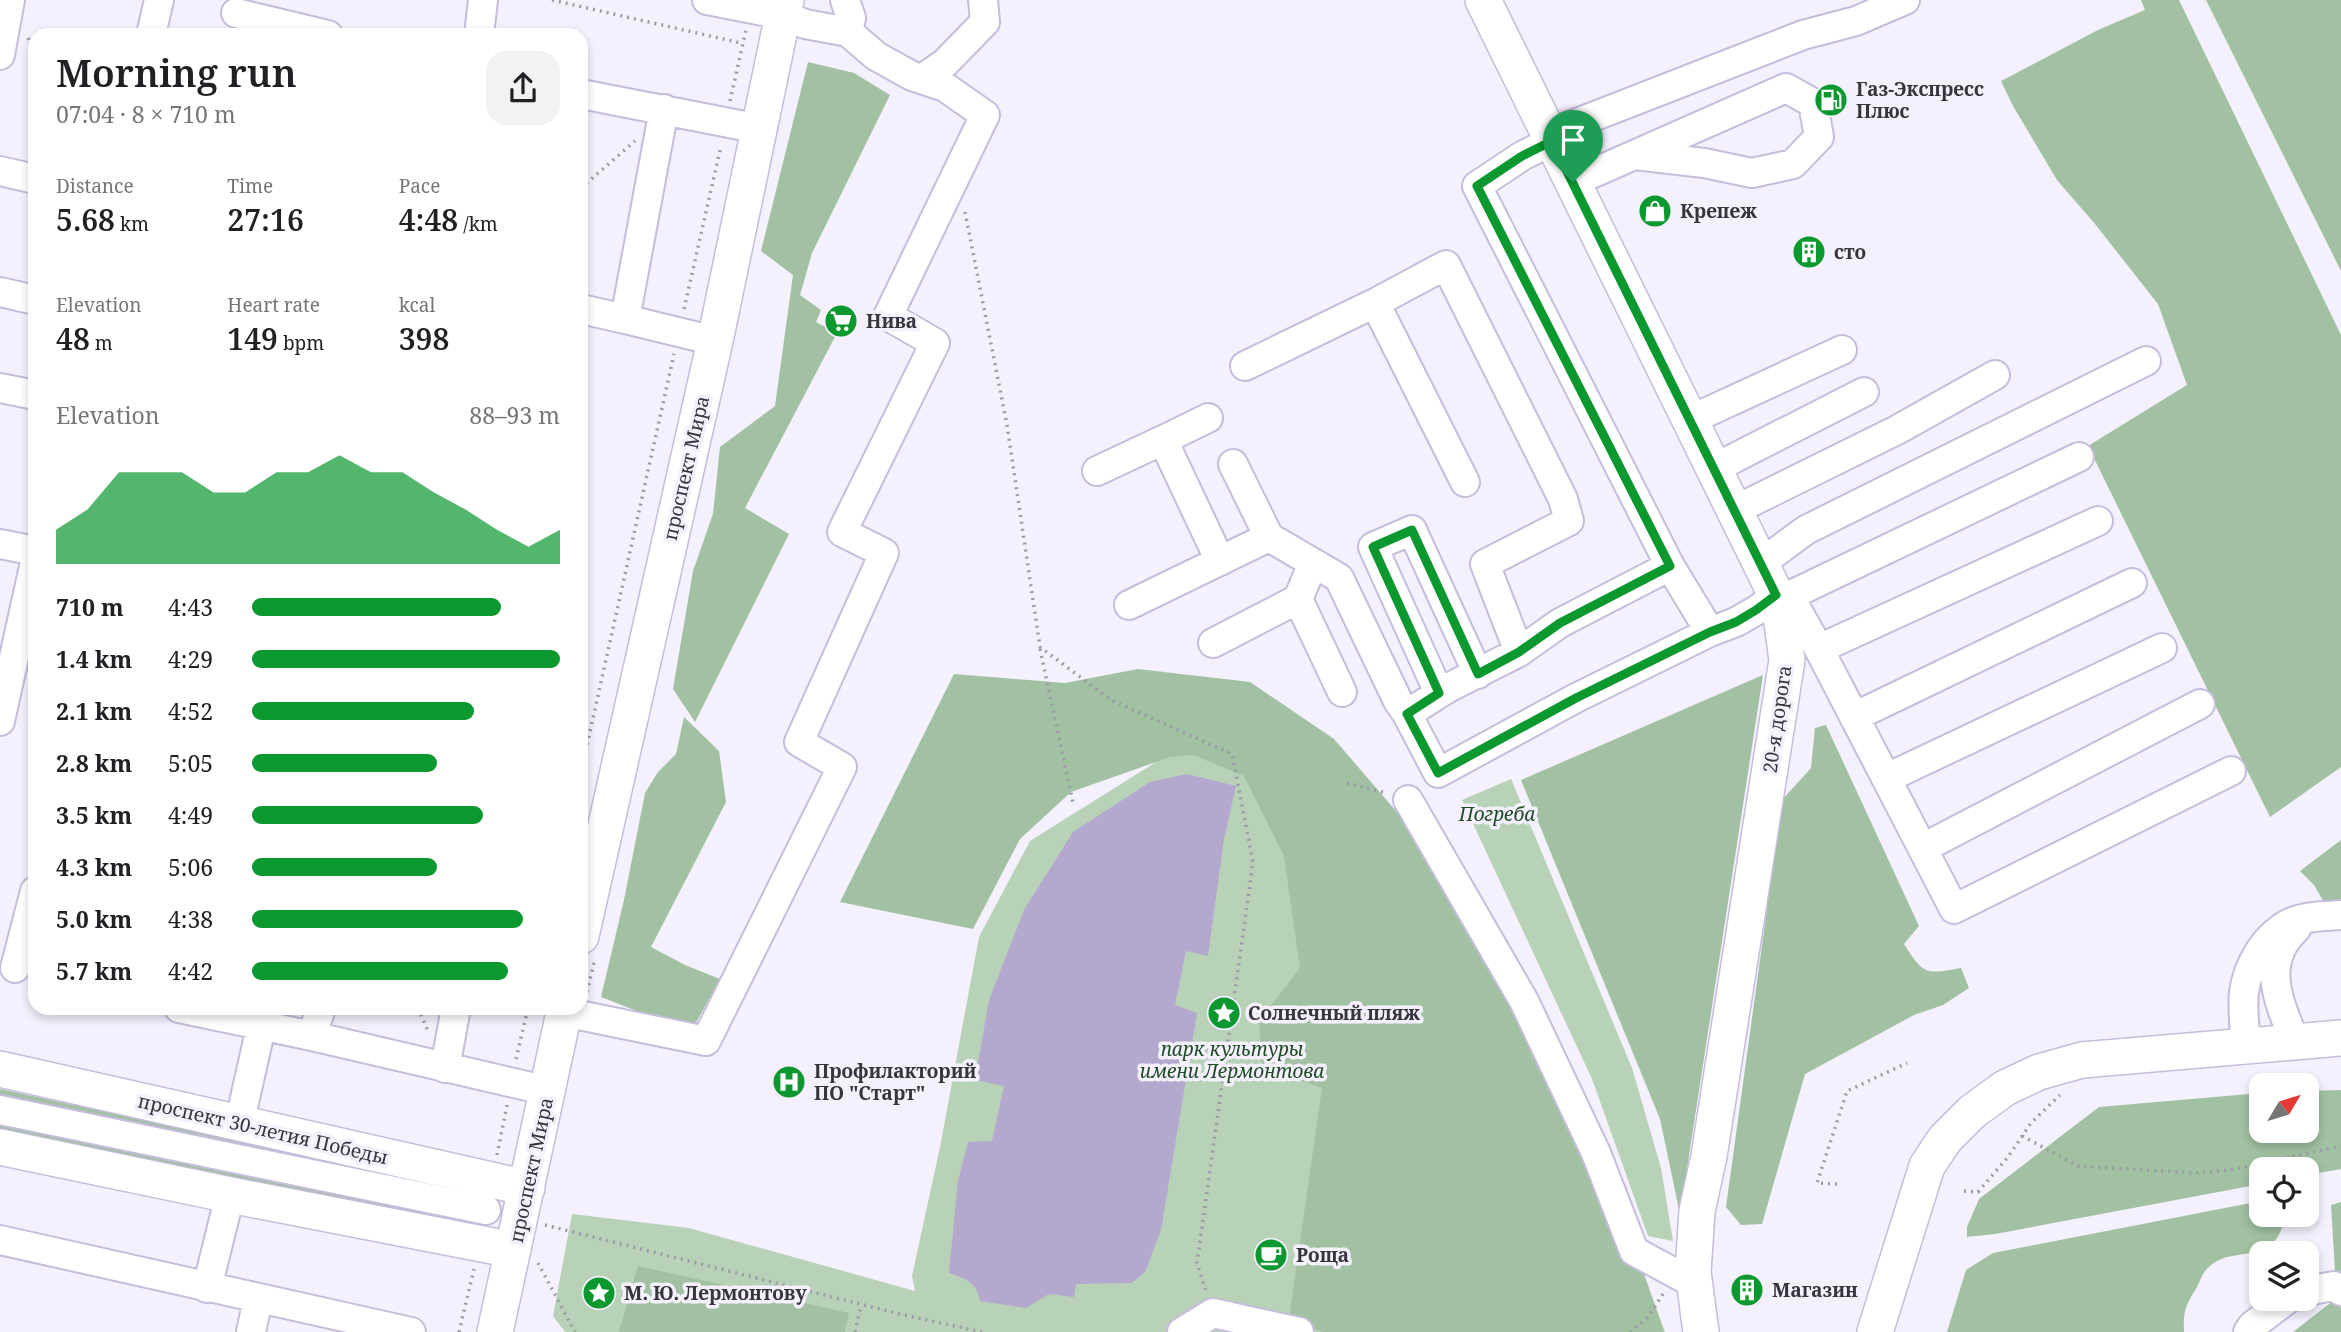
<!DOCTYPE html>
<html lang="en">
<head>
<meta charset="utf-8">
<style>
	body { margin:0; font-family:"Noto Serif",serif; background:#f2f2f2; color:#202124; height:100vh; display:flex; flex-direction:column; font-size:26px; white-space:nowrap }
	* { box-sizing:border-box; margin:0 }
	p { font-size:23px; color:#757577 }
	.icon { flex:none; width:38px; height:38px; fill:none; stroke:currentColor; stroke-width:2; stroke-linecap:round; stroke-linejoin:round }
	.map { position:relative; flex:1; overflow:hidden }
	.sheet { position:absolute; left:28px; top:28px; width:560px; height:987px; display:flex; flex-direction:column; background:#fff; border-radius:21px; box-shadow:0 4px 10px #0003 }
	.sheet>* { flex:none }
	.needle { width:46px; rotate:52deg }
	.tools { position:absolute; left:2249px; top:1073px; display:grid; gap:14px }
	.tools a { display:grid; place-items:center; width:70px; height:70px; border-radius:14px; background:#fff; box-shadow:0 4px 10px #0003; font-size:35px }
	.pin { position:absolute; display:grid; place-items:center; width:60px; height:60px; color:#fff; margin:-72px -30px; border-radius:50% 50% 50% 0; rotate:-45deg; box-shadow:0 0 7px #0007 }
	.pin .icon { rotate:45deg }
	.round { display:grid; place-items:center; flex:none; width:74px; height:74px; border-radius:21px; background:#f2f2f2 }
	.summary { display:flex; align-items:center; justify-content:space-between; height:119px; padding:0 28px }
	h1 { font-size:38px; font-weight:600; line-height:52px }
	.figures { display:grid; grid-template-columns:repeat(3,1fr); gap:10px; height:119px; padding:7px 28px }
	.figures div { display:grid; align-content:center }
	.figures b { font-size:30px; font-weight:600 }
	.figures small { font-size:19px; font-weight:400 }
	.figures p { font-size:19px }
	.chart { height:196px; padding:14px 28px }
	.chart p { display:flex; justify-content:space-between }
	.chart svg { width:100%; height:126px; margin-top:7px; fill:#0b982e; opacity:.7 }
	ul { padding:0 28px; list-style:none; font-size:23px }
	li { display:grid; grid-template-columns:112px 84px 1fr; align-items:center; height:52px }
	li i { height:18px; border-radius:9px; background:#0b982e }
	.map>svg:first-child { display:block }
	.green { fill:#b7d2b7 }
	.forest { fill:#a1c1a2 }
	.water { fill:#b4a8ce }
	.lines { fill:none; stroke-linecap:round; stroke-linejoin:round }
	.minor-casing { stroke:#c6bcdc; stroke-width:32 }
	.major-casing { stroke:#c6bcdc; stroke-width:38 }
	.path { stroke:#9d99a5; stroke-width:3.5; stroke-dasharray:2 5; stroke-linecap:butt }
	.minor { stroke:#fff; stroke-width:28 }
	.major { stroke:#fff; stroke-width:35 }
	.route-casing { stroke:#fff; stroke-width:14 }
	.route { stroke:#0b982e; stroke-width:9 }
	.labels { text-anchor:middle; stroke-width:7; stroke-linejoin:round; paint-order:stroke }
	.poi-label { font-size:19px; font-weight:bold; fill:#37333f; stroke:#f4f0fd; text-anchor:start }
	.street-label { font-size:19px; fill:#37333f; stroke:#f4f0fd }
	.park-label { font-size:19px; font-style:italic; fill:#1e4b22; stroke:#f4f0fd }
</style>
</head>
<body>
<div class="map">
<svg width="2341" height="1332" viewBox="0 0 2341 1332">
	<rect width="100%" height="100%" fill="#f4f0fd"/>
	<path class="green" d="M1236,712L1646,1280L1665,1332H565L553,1316L572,1214L689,1228L915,1291L912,1276L940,1147L979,937L1030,841Z
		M1511,779L1632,1068L1661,1168L1673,1241L1648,1236L1592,1079L1462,800Z"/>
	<path class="forest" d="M2141,0H2179L2341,335V767L2270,817L2088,446L2187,385L2158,304L2095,224L2057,180L2013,106L2001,81L2098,30L2145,10Z
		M2206,0H2341V271Z
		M808,62L854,73L890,95L812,253L800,295L821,310L816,322L837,333L745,508L789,534L695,722L673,689L693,571L713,514L720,447L775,406L793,275L761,251Z
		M1138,669L1250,682L1334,739L1452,876L1644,1274L1664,1332H1323L1289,1319L1322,1088L1285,1075L1262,1063L1259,1021L1300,968L1284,856L1244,776L1193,755L1170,757L1071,792L1020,839L973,929L840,902L954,674L1065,683Z
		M1763,675L1680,1214L1660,1119L1521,780Z
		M684,717L719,751L726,802L651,947L685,965L720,979L691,1032L601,997L624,900L645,793L658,772L676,754Z
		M1826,725L1919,926L1904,944C1923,974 1925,975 1961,968L1969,988L1943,1005L1914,1015L1805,1074L1762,1224L1741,1225L1726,1207L1782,800L1811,768L1815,728Z
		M2341,840V907L2328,909L2314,885L2300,871Z
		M0,1089L474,1191L465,1232L0,1132Z
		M2341,1090V1169L2307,1175L2306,1169H2261V1184L1995,1234L1967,1237V1227L1979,1199L2099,1107L2261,1093V1130H2306L2307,1091Z
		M2261,1201V1214L2285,1215C2276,1271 2233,1242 2208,1268C2203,1272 2200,1281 2197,1287C2186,1305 2183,1310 2184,1332H1947L1966,1270L1993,1253Z
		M2341,1202V1275L2335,1271L2331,1205Z
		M638,1266L849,1313L845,1332H619Z
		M2334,1300L2341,1308V1332H2293Z"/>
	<path class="water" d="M1187,774L1236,786L1224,839L1208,956L1186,951L1175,1005L1197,1013L1161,1230L1145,1272L1132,1283L1076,1284L1074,1297L1049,1294L1026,1308L980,1301C978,1283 965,1278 949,1273L958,1181L968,1142L992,1141L1004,1086L975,1080L989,1000L1024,910L1073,832L1150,782Z"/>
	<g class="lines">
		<defs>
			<path id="minor" d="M845,0L851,18L848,32
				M236,13L328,35
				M151,35L159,0
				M479,35L483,0
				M0,55L10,0
				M922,79L945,63L985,22L983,0
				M581,94L760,129
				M1549,134L1803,35L1856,21L1905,0
				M1552,141L1522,156L1477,186L1670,566
				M0,171L35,179
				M1573,182L1786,88L1813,103L1819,137L1793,164L1752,173L1704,163L1635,155
				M0,292L35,300
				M581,309L625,319L664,109
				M625,319L715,341
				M1245,366L1375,303
				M0,388L35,395
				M1690,420L1842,350
				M1163,440L1208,418
				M1233,464L1269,537
				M1713,469L1864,392
				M1097,471L1163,440L1220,561
				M1465,482L1375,303L1446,265L1563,499L1569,521L1485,564L1519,652
				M1733,511L1897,430L1995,375
				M0,544L35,551
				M1313,563L1298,599L1342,692
				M1760,564L1806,530L2146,361
				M1789,596L2079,457
				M1779,601L1789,596L1819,649L1954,909L2231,771
				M1129,605L1269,537L1339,578L1398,701L1407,714
				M1710,632L1670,566L1560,623L1519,652L1448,688L1407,714L1438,773L1576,698L1710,632L1736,622L1757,610L1776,595
				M1213,643L1298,599
				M1819,649L2098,521
				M1439,693L1373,547L1412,530L1478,674
				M1854,717L2132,583
				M0,721L35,562
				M1887,778L2162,648
				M1408,800L1524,1001L1596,1153L1634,1251L1693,1283
				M1923,848L2200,704
				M15,968L35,891
				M179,1008L312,1036L548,1091
				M564,1012L706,1041L842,767L799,742L884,553L842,532L935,343L888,316L985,115L945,87L912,76L876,56L848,32L805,24L783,15L707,0
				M312,1036L321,1008
				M2295,1042C2280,1004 2259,963 2296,929
				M2246,1047C2245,1030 2242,1010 2244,992C2248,964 2266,934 2292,922C2307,916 2325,916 2341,915
				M445,1068L456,1008
				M0,1110L486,1210
				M239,1125L261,1027
				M0,1240L411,1332
				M207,1288L230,1195
				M2306,1291L2334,1286L2341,1291
				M251,1332L258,1299
				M1182,1332L1213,1313L1299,1332
				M2248,1332L2252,1326L2289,1298"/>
			<path id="major" d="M1483,0L1779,601L1787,660L1709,1156L1697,1211L1693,1272L1701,1332
				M581,936L715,341L786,0
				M0,1069L527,1188
				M0,1147L230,1195L513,1250
				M495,1332L565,1008
				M1875,1332L1927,1166L1945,1139L1972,1112L2005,1088L2039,1072L2082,1060L2341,1038"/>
		</defs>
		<use href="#minor" class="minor-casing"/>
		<use href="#major" class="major-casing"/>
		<path class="path" d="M552,0L741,43
			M28,38L35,56
			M730,101L746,30
			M581,188L635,141
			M965,212L1007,425L1040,647L1111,700L1232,754L1253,862L1197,1263L1206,1291
			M684,309L721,146
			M1040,649L1073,803
			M581,772L674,354
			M1347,783L1386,793
			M587,992L595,958
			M418,1008L428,1031
			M516,1059L528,1008
			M2022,1136L2078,1166L2162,1171L2196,1173L2231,1170L2341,1146
			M497,1155L507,1105
			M1837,1184L1817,1183L1847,1091L1907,1063
			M1964,1191L1978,1192L2008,1157L2031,1123L2060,1095
			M545,1225L904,1315L982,1332
			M538,1263L575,1332
			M459,1332L474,1269
			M855,1332L861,1305
			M1630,1332L1648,1317L1663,1294"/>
		<use href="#minor" class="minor"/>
		<use href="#major" class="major"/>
	</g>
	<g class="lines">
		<defs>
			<path id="route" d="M1552,141L1776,595L1756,610L1736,622L1710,632L1576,698L1438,773L1407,714L1439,693L1373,547L1412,530L1478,674L1519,652L1560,623L1670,566L1477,186L1522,156Z"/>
		</defs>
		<use href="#route" class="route-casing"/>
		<use href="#route" class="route"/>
	</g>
	<defs>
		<symbol id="fuel-disc" viewBox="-11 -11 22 22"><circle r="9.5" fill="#0b982e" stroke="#f4f0fd"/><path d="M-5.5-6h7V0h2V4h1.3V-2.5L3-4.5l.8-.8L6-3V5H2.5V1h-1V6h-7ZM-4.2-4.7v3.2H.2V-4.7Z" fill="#fff"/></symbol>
		<symbol id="shop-disc" viewBox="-11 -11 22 22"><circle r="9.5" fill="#0b982e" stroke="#f4f0fd"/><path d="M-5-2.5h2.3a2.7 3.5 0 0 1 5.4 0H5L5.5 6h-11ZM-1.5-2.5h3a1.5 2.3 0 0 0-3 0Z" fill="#fff"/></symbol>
		<symbol id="building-disc" viewBox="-11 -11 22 22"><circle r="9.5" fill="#0b982e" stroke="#f4f0fd"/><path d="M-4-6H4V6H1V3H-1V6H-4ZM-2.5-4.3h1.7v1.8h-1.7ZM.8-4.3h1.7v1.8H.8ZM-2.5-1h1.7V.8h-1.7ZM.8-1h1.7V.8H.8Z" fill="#fff"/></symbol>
		<symbol id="supermarket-disc" viewBox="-11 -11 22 22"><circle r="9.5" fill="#0b982e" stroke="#f4f0fd"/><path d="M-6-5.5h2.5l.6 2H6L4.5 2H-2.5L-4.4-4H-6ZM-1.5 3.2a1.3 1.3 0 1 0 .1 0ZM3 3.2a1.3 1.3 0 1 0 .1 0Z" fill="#fff"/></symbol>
		<symbol id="sight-disc" viewBox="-11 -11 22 22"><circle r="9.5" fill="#0b982e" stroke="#f4f0fd"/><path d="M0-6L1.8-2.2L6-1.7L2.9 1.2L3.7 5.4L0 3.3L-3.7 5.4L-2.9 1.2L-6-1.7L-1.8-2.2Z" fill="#fff"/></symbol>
		<symbol id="hospital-disc" viewBox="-11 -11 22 22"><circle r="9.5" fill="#0b982e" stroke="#f4f0fd"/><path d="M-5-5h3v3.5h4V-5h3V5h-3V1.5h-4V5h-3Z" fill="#fff"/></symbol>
		<symbol id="cafe-disc" viewBox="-11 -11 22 22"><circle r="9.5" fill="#0b982e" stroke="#f4f0fd"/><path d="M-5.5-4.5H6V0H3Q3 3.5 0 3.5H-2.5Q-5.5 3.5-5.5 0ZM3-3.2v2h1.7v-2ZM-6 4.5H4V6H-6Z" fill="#fff"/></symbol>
	</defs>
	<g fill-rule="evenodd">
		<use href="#fuel-disc" x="1812" y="81" width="38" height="38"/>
		<use href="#shop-disc" x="1636" y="192" width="38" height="38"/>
		<use href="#building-disc" x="1790" y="233" width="38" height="38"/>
		<use href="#supermarket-disc" x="822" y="302" width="38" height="38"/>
		<use href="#sight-disc" x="1205" y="994" width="38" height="38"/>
		<use href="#hospital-disc" x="770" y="1063" width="38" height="38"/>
		<use href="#cafe-disc" x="1252" y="1236" width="38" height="38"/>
		<use href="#building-disc" x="1728" y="1271" width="38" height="38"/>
		<use href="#sight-disc" x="580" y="1274" width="38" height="38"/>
	</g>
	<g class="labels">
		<g class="poi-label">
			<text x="1856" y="96">Газ-Экспресс<tspan x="1856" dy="22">Плюс</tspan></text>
			<text x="1680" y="218">Крепеж</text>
			<text x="1834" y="259">сто</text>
			<text x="866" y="328">Нива</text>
			<text x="1248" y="1020">Солнечный пляж</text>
			<text x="814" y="1078">Профилакторий<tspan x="814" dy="22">ПО "Старт"</tspan></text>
			<text x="1296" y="1262">Роща</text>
			<text x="1772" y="1297">Магазин</text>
			<text x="624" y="1300">М. Ю. Лермонтову</text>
		</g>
		<g class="street-label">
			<text transform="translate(686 468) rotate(-77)" y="7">проспект Мира</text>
			<text transform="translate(1777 719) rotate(-82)" y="7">20-я дорога</text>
			<text transform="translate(263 1129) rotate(13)" y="7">проспект 30-летия Победы</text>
			<text transform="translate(531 1170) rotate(-78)" y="7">проспект Мира</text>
		</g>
		<g class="park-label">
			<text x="1497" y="821">Погреба</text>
			<text x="1232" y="1056">парк культуры<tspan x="1232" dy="22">имени Лермонтова</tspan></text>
		</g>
	</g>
</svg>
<div class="tools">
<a><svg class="needle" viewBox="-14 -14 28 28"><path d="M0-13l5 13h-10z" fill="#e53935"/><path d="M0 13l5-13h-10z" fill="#757577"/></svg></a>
<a><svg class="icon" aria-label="locate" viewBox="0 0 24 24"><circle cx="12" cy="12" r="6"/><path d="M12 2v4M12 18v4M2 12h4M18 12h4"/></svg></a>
<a><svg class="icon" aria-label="layers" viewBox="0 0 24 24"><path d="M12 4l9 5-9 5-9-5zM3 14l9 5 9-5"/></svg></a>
</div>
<div class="pin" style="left:1573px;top:182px;background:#1e9e55"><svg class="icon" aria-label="arrive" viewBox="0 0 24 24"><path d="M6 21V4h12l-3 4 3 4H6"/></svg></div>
<section class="sheet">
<div class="summary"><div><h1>Morning run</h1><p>07:04 · 8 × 710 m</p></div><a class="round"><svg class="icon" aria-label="share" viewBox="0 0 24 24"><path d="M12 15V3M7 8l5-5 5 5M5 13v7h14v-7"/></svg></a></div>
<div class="figures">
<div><p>Distance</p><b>5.68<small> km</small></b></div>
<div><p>Time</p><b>27:16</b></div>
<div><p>Pace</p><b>4:48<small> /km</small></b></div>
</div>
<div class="figures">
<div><p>Elevation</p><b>48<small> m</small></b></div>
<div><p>Heart rate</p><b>149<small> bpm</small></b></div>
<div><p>kcal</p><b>398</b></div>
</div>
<div class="chart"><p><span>Elevation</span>88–93 m</p>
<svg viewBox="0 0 160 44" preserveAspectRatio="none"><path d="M0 44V32L10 25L20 12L30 12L40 12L50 19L60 19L70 12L80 12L90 6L100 12L110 12L120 19L130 25L140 32L150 38L160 32V44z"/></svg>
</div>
<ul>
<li><b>710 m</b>4:43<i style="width:81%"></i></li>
<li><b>1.4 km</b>4:29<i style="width:100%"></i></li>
<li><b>2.1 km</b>4:52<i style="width:72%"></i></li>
<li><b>2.8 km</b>5:05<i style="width:60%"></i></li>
<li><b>3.5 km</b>4:49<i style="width:75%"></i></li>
<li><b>4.3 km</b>5:06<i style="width:60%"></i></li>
<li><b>5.0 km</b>4:38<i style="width:88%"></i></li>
<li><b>5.7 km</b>4:42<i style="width:83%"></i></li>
</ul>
</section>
</div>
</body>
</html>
